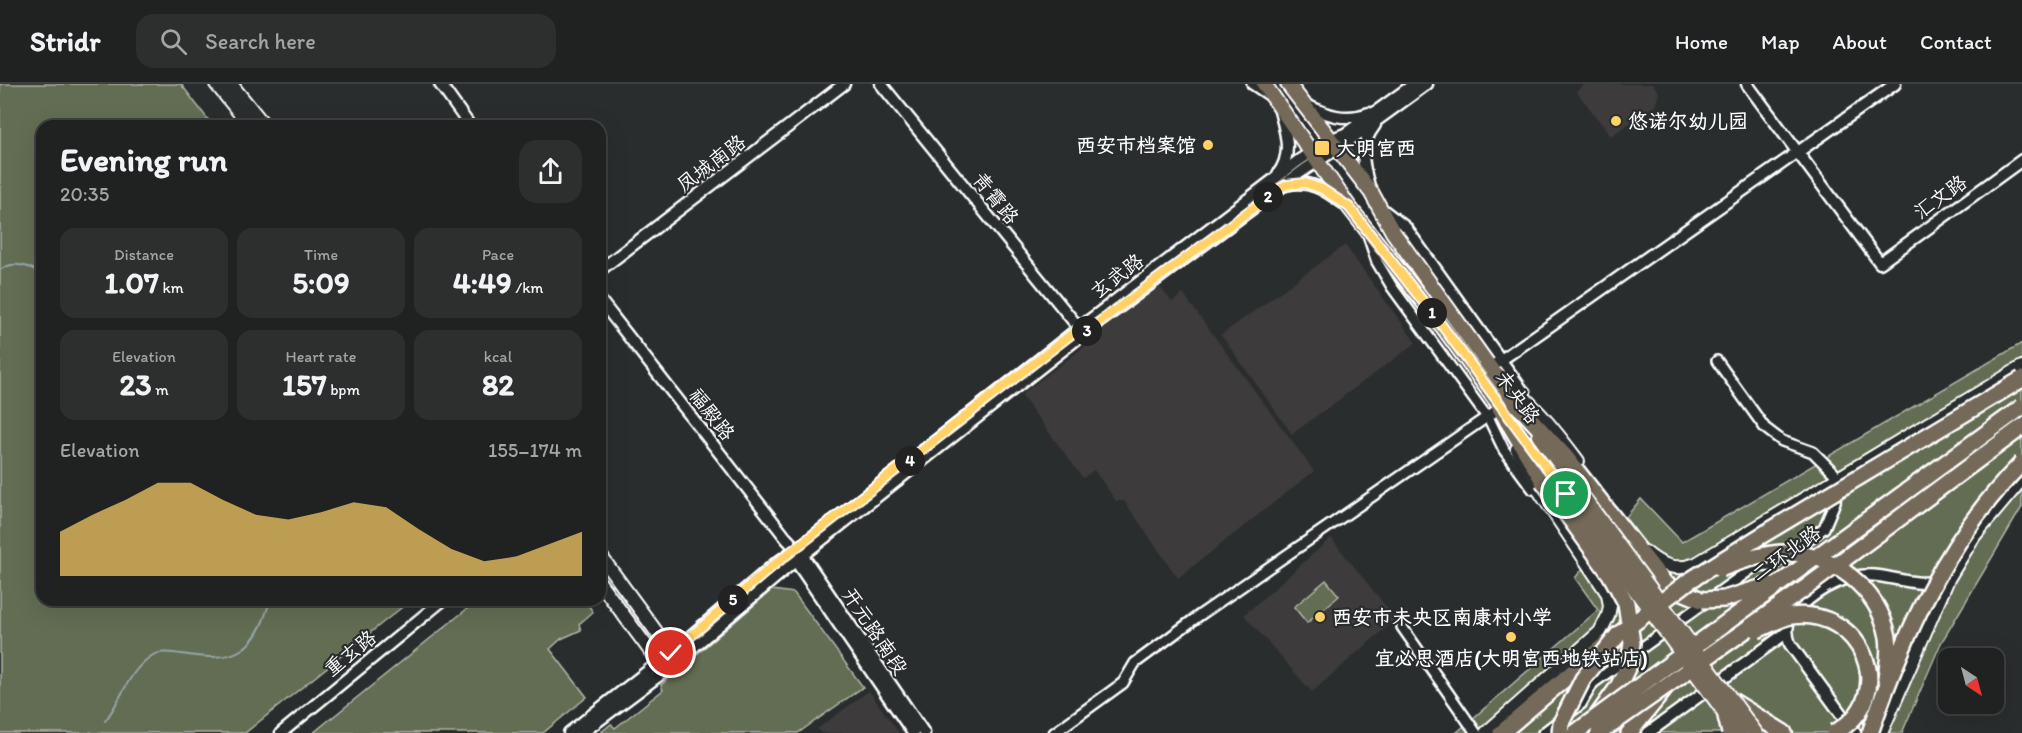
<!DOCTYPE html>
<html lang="en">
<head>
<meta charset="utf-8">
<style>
	body { margin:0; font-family:Itim,"LXGW WenKai TC",sans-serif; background:#2d2f2f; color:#f1f3f6; height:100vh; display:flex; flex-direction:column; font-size:22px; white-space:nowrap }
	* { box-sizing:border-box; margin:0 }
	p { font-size:20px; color:#a2a4a5 }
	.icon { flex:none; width:33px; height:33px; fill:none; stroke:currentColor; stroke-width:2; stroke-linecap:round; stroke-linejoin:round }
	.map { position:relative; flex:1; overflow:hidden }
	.drawer { position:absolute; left:36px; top:36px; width:570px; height:486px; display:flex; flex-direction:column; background:#202222; border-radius:18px; box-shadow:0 6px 24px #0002,0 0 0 2px #3d3f40 }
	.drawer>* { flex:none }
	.needle { width:39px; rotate:144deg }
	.fabs { position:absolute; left:1938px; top:564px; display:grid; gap:12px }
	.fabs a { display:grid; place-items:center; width:66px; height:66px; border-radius:12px; background:#202222; box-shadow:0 6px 24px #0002,0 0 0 2px #3d3f40; font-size:30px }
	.pin { position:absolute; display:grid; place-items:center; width:51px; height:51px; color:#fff; margin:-26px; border:3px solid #fff; border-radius:50%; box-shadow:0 2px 6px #0007 }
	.km { position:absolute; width:30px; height:30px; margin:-15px; border-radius:50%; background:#222; color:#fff; font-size:16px; line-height:30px; text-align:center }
	.round { display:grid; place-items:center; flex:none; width:63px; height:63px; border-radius:18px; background:#2d2f2f }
	.overview { display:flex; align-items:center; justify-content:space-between; height:102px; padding:0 24px }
	h1 { font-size:33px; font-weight:700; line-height:45px }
	.stats { display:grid; grid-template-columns:repeat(3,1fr); gap:9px; height:102px; padding:6px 24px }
	.stats div { display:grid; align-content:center; border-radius:15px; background:#2d2f2f; text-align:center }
	.stats b { font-size:30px; font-weight:700 }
	.stats small { font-size:16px; font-weight:400 }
	.stats p { font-size:16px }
	.chart { height:168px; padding:12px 24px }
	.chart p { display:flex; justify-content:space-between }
	.chart svg { width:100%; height:108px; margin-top:6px; fill:#ffd166; opacity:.7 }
	header { display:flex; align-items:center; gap:36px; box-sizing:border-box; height:84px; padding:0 30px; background:#202222; border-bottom:2px solid #3d3f40 }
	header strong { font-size:28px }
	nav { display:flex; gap:33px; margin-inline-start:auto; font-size:21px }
	.search { width:420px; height:54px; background:#2d2f2f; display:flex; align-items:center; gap:15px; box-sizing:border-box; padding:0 21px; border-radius:18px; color:#a2a4a5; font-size:22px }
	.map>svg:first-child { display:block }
	.built { fill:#3e3b3a }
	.green { fill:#646d53; stroke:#b2b6a9; stroke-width:1.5 }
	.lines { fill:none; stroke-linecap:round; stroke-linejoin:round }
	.stream { stroke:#94a6a9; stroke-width:2 }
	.minor-casing { stroke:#fff; stroke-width:14 }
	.tertiary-casing { stroke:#fff; stroke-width:15 }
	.secondary-casing { stroke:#fff; stroke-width:16 }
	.primary-casing { stroke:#fff; stroke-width:18 }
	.trunk-casing { stroke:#fff; stroke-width:20 }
	.minor { stroke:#2a2d2e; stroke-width:9 }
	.tertiary { stroke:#2a2d2e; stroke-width:10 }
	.secondary { stroke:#2a2d2e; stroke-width:12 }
	.primary { stroke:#746a5a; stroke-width:14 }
	.trunk { stroke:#746a5a; stroke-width:15 }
	.primary-bridge-casing { stroke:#fff; stroke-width:18; stroke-linecap:butt }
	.trunk-bridge-casing { stroke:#fff; stroke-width:20; stroke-linecap:butt }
	.primary-bridge { stroke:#746a5a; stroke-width:14 }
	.trunk-bridge { stroke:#746a5a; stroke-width:15 }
	.route-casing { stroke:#fff; stroke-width:12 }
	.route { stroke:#ffd166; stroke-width:8 }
	.poi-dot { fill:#ffd166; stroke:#2a2d2e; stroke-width:2 }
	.labels { text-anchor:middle; stroke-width:4.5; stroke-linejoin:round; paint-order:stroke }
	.poi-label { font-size:20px; font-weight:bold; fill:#fff; stroke:#2a2d2e; text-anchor:start }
	.street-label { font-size:20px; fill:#fff; stroke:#2a2d2e }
</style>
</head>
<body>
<header>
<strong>Stridr</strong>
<div class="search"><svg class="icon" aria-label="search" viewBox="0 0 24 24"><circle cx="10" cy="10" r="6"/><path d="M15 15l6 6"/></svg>Search here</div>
<nav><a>Home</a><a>Map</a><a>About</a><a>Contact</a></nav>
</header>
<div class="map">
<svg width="2022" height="649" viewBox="0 0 2022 649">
	<rect width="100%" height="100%" fill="#2a2d2e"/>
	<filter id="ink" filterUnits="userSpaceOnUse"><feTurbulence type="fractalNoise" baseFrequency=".0167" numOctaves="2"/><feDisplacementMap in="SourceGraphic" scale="12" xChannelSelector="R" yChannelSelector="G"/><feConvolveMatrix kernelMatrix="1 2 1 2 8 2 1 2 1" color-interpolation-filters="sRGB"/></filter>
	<g filter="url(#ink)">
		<path class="built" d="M1586,0H1653L1659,8L1656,21L1611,52L1576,7Z
			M1345,161L1416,259L1292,350L1221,251Z
			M1160,203L1172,218L1183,210L1314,387L1178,494L1124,417H1116L1094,386L1083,394L1021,311L1093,256L1100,247Z
			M1331,454L1396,535L1312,608L1244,531Z
			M869,607L899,649H821L817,645Z"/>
		<path class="green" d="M0,0H181L213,42H42V516H411L245,649H0Z
			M2022,259V423L1941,559L1902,649H1456L1598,526L1575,494L1641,415L1682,458Z
			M1326,496L1339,512L1307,539L1294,523Z
			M772,506L794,509L863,603L798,649H600L611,640L615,644L663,606L661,601Z
			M478,516H585L593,528L579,540L581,546L561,555L550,565L587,613L543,649H313Z"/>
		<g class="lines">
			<path class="stream" d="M0,186C13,176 30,182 42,190
				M105,637C121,617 128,588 150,573C160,566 171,569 182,570C235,579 256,569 270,516
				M89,649L91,648"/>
			<defs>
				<path id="minor" d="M1252,0L1270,12
					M1384,126L1406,143L1525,309
					M1369,154L1377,178L1392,203L1490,337L1504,366L1533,405
					M1402,543L1476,649
					M1054,649L1123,599L1135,579L1200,531L1500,324
					M1543,649L1581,620L1593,599L1754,483L1771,482L1824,444L1835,418L1838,393L1813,368L1782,357L1765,344L1717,277"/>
				<path id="tertiary" d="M440,0L470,42
					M881,0L1083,249
					M1747,0L1880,179L2022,76
					M1304,20C1327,31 1345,38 1369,29
					M1278,90C1293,70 1286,49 1280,27
					M1286,101C1310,95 1325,106 1343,119
					M1369,102C1362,78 1359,62 1375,41
					M600,186L844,0
					M600,216L786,454L803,472L924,649
					M1491,283L1895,0
					M793,473L913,649
					M281,649L443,516
					M569,649L671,569L775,480L810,456L1078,245L1298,77L1330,56L1345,50L1414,0
					M582,649L665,587L795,477L1083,250L1304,86L1347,58L1427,0
					M1648,649L1786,549
					M1855,649L1790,560C1784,544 1788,534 1800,523C1820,503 1850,488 1879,492C1901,495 1916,502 1939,497"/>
				<path id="secondary" d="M216,0L250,42
					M231,0L265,42
					M1498,291C1530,315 1554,345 1578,377
					M1645,468C1660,481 1676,488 1696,480L2022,283
					M600,471L677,576
					M600,499L665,587
					M1486,649L1600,548L1608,532L1610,522L1608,510L1534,399L1517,365
					M1881,649L1948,495L1974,452L2022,395"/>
				<path id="primary" d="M1264,0L1349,123L1443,243L1507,332
					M1288,0L1371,108L1393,148L1519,324
					M1539,352L1579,408
					M1527,360L1566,410"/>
				<path id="trunk" d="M1513,316L1565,372L1666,501L1702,516
					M1500,324L1543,397
					M1732,617L1784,649
					M1598,631L1618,603L1629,580
					M1501,649L1608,558
					M1629,649L1663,607"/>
			</defs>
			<use href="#minor" class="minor-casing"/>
			<use href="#tertiary" class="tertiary-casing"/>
			<use href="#secondary" class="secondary-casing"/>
			<use href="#primary" class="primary-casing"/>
			<use href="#trunk" class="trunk-casing"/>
			<use href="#minor" class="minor"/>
			<use href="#tertiary" class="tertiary"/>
			<use href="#secondary" class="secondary"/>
			<use href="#primary" class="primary"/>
			<use href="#trunk" class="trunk"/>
			<defs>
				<path id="primary-bridge" d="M1579,408L1755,649
					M1566,410L1740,649"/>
				<path id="trunk-bridge" d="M1543,397L1610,490L1626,519L1632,559L1629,580
					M1720,485C1740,477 1761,470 1782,469C1832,467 1879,505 1888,553C1890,567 1888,581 1886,594
					M1702,516L1724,515L1770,501
					M1757,546C1767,542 1780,534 1791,532C1861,522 1902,612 1834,649
					M1725,628L1730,649
					M1560,649L1561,639L1583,595L1618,551L1689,497L1759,453L2022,295
					M1575,649L2022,323
					M1599,649L1804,505L2022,343
					M1870,649C1904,550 1947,454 2022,379"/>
			</defs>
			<use href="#primary-bridge" class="primary-bridge-casing"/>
			<use href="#trunk-bridge" class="trunk-bridge-casing"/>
			<use href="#primary-bridge" class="primary-bridge"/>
			<use href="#trunk-bridge" class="trunk-bridge"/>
		</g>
	</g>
	<g class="lines" filter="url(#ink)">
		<defs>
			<path id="route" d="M671,569L775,480L1078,245L1083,250L1276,107L1286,101L1305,99L1322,105L1349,123L1443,243L1566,410"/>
		</defs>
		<use href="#route" class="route-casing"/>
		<use href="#route" class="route"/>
	</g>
	<g class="poi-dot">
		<circle cx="1616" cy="37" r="6"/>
		<circle cx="1208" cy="61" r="6"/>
		<rect x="1314" y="56" width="16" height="16" rx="3"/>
		<circle cx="1320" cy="533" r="6"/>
		<circle cx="1511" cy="553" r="6"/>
	</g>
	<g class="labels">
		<g class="poi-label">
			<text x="1628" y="44">悠诺尔幼儿园</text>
			<text x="1196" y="68" text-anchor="end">西安市档案馆</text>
			<text x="1336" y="71">大明宫西</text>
			<text x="1332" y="540">西安市未央区南康村小学</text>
			<text x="1511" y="581" text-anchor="middle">宜必思酒店(大明宫西地铁站店)</text>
		</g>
		<g class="street-label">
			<text transform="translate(711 79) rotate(-37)" y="7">凤城南路</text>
			<text transform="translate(1940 113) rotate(-36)" y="7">汇文路</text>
			<text transform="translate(996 114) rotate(51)" y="7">青霄路</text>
			<text transform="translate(1117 192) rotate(-37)" y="7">玄武路</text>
			<text transform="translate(1518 313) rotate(54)" y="7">未央路</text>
			<text transform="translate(712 330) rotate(52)" y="7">福殿路</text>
			<text transform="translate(1786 469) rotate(-36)" y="7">二环北路</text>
			<text transform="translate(875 547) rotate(56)" y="7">开元路南段</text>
			<text transform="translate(350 569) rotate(-39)" y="7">重玄路</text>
		</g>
	</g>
</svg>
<div class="fabs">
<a><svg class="needle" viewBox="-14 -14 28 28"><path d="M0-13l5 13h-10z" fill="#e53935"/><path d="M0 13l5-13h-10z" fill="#a2a4a5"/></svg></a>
</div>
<div class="pin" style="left:1566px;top:410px;background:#1e9e55"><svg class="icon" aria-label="arrive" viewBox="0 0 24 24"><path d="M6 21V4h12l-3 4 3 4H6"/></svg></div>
<div class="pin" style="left:671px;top:569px;background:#d93025"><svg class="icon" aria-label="check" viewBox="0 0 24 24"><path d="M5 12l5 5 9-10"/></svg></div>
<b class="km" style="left:1432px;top:229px">1</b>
<b class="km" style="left:1268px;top:113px">2</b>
<b class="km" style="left:1087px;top:247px">3</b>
<b class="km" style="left:910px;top:377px">4</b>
<b class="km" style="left:733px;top:516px">5</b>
<section class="drawer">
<div class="overview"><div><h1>Evening run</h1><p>20:35</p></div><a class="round"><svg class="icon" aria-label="share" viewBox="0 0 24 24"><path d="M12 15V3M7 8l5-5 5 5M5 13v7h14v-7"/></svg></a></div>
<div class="stats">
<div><p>Distance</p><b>1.07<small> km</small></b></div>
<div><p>Time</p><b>5:09</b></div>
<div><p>Pace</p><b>4:49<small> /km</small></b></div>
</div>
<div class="stats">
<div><p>Elevation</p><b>23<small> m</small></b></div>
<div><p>Heart rate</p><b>157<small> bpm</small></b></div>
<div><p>kcal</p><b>82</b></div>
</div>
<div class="chart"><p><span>Elevation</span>155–174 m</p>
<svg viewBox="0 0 160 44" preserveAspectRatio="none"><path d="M0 44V26L10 19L20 13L30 6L40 6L50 13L60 19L70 21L80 18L90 14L100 16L110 25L120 33L130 38L140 36L150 31L160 26V44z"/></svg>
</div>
</section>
</div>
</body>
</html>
